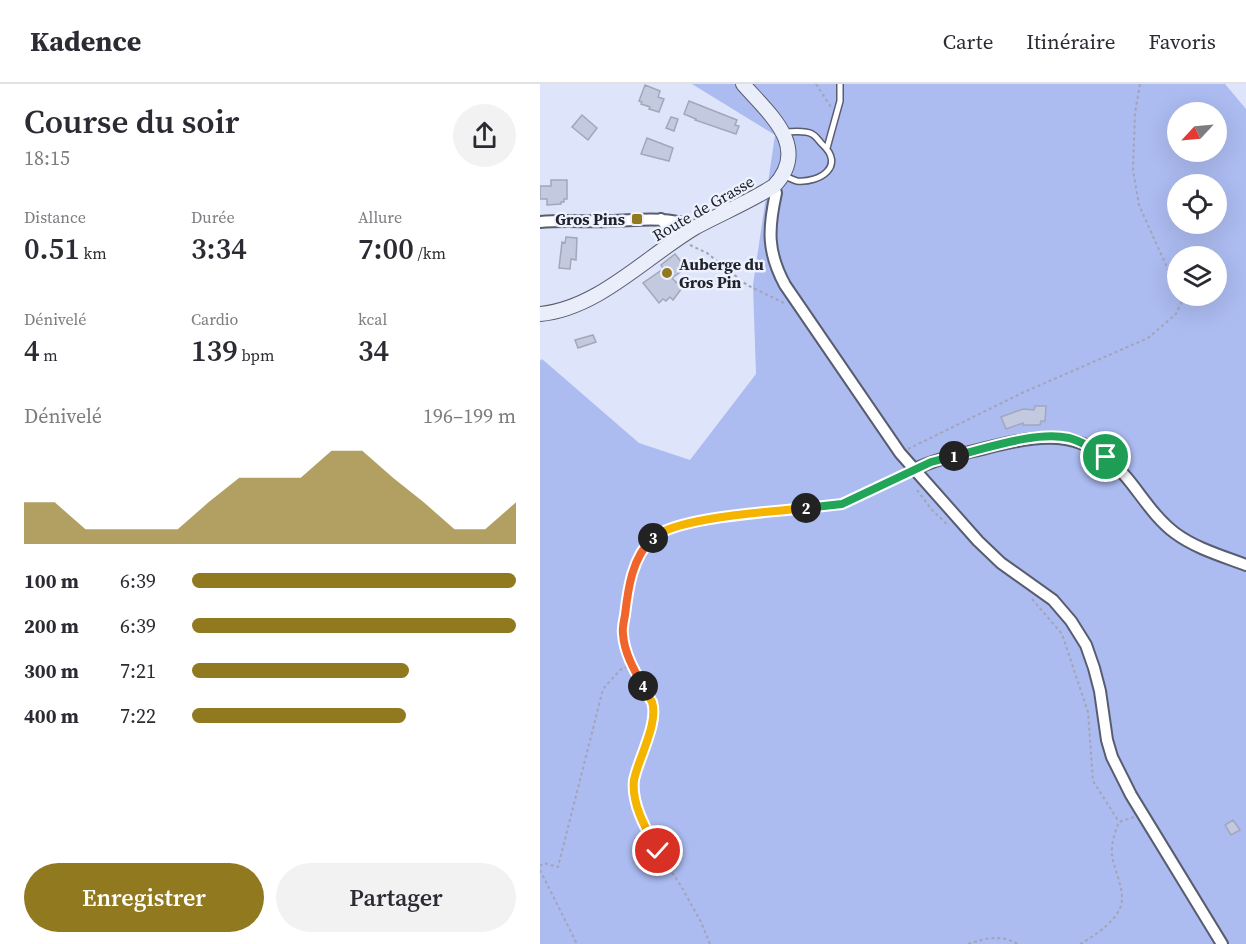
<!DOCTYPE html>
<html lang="fr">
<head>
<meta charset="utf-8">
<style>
	body { margin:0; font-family:"Source Serif 4",serif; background:#f2f2f3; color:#2b2b33; height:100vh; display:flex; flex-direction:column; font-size:22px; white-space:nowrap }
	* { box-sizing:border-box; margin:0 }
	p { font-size:20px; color:#7c7c81 }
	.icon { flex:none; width:33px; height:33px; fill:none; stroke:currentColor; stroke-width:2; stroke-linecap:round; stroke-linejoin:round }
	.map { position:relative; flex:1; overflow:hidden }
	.details { display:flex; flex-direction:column; background:#fff; width:540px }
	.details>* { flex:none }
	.needle { width:39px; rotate:244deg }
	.fabs { position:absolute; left:627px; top:18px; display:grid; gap:12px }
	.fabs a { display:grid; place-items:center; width:60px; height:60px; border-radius:50%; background:#fff; box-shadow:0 6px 24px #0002; font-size:30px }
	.pin { position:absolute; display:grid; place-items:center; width:51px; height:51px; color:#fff; margin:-26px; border:3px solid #fff; border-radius:50%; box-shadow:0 2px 6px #0007 }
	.km { position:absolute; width:30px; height:30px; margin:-15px; border-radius:50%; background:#222; color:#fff; font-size:16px; line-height:30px; text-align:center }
	.round { display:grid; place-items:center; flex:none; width:63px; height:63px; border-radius:32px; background:#f2f2f3 }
	.headline { display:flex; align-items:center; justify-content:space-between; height:102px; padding:0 24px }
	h1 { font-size:33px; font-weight:600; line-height:45px }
	.metrics { display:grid; grid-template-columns:repeat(3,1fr); gap:9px; height:102px; padding:6px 24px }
	.metrics div { display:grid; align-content:center }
	.metrics b { font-size:30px; font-weight:600 }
	.metrics small { font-size:16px; font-weight:400 }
	.metrics p { font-size:16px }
	.chart { height:168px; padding:12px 24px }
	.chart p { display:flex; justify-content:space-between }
	.chart svg { width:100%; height:108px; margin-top:6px; fill:#91791f; opacity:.7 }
	.primary-button { display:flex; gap:12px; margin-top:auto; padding:12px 24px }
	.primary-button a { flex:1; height:69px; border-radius:36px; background:#91791f; color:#fff; font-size:24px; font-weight:600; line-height:69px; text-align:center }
	.primary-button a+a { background:#f2f2f3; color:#2b2b33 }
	ul { padding:0 24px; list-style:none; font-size:20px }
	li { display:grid; grid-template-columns:96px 72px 1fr; align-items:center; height:45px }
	li i { height:15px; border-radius:8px; background:#91791f }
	header { display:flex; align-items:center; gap:36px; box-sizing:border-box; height:84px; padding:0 30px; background:#fff; border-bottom:2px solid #e1e1e2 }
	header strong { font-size:28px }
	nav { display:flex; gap:33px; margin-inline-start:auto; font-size:21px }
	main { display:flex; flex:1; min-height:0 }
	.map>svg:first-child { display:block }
	.green { fill:#acbbf0; fill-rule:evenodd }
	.building { fill:#c3c9de; stroke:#a2a7bc; stroke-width:1.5 }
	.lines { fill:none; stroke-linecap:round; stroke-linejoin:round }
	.lane-casing { stroke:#585d6f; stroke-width:8 }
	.street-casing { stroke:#585d6f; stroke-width:14 }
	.secondary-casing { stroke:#585d6f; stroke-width:16 }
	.path { stroke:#a1a5b6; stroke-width:2; stroke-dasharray:3 3; stroke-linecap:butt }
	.lane { stroke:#fff; stroke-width:5 }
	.street { stroke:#fff; stroke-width:10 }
	.secondary { stroke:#eaeefa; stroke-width:14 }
	.split-1-casing { stroke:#fff; stroke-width:12 }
	.split-2-casing { stroke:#fff; stroke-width:12 }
	.split-3-casing { stroke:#fff; stroke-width:12 }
	.split-4-casing { stroke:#fff; stroke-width:12 }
	.split-5-casing { stroke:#fff; stroke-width:12 }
	.split-1 { stroke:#22a559; stroke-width:8 }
	.split-2 { stroke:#22a559; stroke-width:8 }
	.split-3 { stroke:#f5b400; stroke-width:8 }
	.split-4 { stroke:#f0652b; stroke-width:8 }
	.split-5 { stroke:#f5b400; stroke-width:8 }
	.poi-dot { fill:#91791f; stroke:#edf1fe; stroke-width:2 }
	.labels { text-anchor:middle; stroke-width:5; stroke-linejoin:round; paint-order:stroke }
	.street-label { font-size:16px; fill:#21232b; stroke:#edf1fe }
	.poi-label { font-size:16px; font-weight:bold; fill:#21232b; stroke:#edf1fe; text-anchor:end }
</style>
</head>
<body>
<header>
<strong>Kadence</strong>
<nav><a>Carte</a><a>Itinéraire</a><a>Favoris</a></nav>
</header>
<main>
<section class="details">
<div class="headline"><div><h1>Course du soir</h1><p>18:15</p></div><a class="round"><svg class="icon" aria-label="share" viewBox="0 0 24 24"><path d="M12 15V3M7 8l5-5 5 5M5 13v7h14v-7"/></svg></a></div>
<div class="metrics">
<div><p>Distance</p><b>0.51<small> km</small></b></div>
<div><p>Durée</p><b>3:34</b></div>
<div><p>Allure</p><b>7:00<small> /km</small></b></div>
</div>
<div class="metrics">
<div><p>Dénivelé</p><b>4<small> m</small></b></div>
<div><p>Cardio</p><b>139<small> bpm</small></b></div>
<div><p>kcal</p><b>34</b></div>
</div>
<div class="chart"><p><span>Dénivelé</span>196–199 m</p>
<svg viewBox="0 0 160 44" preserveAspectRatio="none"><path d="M0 44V27L10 27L20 38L30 38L40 38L50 38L60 27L70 17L80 17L90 17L100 6L110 6L120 17L130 27L140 38L150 38L160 27V44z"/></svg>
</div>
<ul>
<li><b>100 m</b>6:39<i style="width:100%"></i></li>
<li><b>200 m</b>6:39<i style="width:100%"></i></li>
<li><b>300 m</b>7:21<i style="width:67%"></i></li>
<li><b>400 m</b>7:22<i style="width:66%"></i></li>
</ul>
<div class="primary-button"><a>Enregistrer</a><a>Partager</a></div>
</section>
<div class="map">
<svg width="706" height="860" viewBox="0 0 706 860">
	<rect width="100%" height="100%" fill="#dee4f9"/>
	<path class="green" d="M152,0H685L706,25V860H0V277L2,275L99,359L150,376L216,290L213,201L235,51ZM638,28H676V68H638ZM638,100H676V140H638ZM638,172H676V212H638Z"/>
	<path class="building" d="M105,1L120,7L118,13L124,15L119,28L109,25L110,23L101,20L102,18L99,17Z
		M149,17L197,36L195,41L199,42L196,50L155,36L156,35L144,30Z
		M42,31L57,44L48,56L32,43Z
		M131,33L138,35L134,47L126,44Z
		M107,54L133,64L129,77L101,70Z
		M11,96H27V115H24V118H21V120L7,121V115H0V102H11Z
		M26,153L37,154L36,176L31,175L30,185L19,184L22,158L25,159Z
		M135,170L146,184L132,194L142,204L133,216L130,213L126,217L123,215L119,219L103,199L123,185L121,181Z
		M53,251L56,258L38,264L35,256Z
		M495,322H506L505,337H501L500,341H483V339L466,345L461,333L483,325L494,326Z
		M693,736L700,746L691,751L685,741Z"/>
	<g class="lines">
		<defs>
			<path id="lane" d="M287,64L300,17V0
				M244,92C248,93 253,96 257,97C280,99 306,82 282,60C279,57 276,52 272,50C265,46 253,48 244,48"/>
			<path id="street" d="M234,102L236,109C228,145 227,168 245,201L360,369L438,457L461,479L513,516L531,537L546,561L554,584L560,607L567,656L572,673L591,711L682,860
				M121,135L136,155
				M0,138C23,136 46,138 70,137C104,136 123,132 157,143
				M375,385C400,373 428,369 454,362C509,349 547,346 587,394C602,412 615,434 635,449C655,464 682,472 706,481"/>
			<path id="secondary" d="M0,230C58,225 108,171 156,143C182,129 209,118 234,102C271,63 229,30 203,0"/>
		</defs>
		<use href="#lane" class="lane-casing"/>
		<use href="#street" class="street-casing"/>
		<use href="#secondary" class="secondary-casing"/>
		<path class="path" d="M276,0L291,23
			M600,0L595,29L593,86L599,121L638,208
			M150,161L167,169L207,201L244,219
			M368,365L482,309L608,254L636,230L642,217L639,212
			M377,406L392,426L409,442
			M492,515L522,550L548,628L553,697L579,738
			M0,782L4,779L18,783L63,605L80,586L91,581
			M0,786L37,860
			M170,860L161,838L141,802L118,767L105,744L97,719L94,698L113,633L112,620L91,581L82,549L87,511L95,479L105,461L118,450L148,438L302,420L365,390
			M428,860C447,854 459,850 478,860
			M540,860C556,851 584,833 582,812C581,798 574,785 572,771C571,760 575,748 579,738L594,733"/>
		<use href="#lane" class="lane"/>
		<use href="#street" class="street"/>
		<use href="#secondary" class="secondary"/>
	</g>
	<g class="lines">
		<defs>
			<path id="split-1" d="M414,372C448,364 495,347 529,354C542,357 555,366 566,373"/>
			<path id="split-2" d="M266,424L302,420L391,378L414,372"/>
			<path id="split-3" d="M113,454C136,433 231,428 266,424"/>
			<path id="split-4" d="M103,602C94,586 84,568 83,550C82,544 84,537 85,531C88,505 92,473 113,454"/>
			<path id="split-5" d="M103,602C105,607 109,613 112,618C119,639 98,675 94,696C91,720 107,747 118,767"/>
		</defs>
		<use href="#split-1" class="split-1-casing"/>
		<use href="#split-2" class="split-2-casing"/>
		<use href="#split-3" class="split-3-casing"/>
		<use href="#split-4" class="split-4-casing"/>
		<use href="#split-5" class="split-5-casing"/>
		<use href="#split-1" class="split-1"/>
		<use href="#split-2" class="split-2"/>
		<use href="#split-3" class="split-3"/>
		<use href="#split-4" class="split-4"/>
		<use href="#split-5" class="split-5"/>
	</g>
	<g class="poi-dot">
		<rect x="91" y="129" width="12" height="12" rx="3"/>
		<circle cx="127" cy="189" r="6"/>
	</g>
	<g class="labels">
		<g class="street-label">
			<text transform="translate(163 124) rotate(-30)" y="6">Route de Grasse</text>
		</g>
		<g class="poi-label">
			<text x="85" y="141">Gros Pins</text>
			<text x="139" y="186" text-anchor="start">Auberge du<tspan x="139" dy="18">Gros Pin</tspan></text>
		</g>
	</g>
</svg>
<div class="fabs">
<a><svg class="needle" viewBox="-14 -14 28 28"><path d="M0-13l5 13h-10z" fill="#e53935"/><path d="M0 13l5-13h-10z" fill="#7c7c81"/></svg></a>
<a><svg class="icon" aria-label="locate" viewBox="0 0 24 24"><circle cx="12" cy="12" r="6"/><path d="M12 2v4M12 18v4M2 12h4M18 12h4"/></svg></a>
<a><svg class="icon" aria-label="layers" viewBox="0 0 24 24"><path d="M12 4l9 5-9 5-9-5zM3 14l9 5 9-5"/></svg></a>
</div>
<div class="pin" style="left:566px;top:373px;background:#1e9e55"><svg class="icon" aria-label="arrive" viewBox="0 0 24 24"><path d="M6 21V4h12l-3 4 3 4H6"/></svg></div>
<div class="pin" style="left:118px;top:767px;background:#d93025"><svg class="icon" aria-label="check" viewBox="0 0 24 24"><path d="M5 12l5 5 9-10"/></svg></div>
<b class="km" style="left:414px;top:372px">1</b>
<b class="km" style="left:266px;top:424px">2</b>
<b class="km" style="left:113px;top:454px">3</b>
<b class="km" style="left:103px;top:602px">4</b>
</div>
</main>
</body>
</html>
